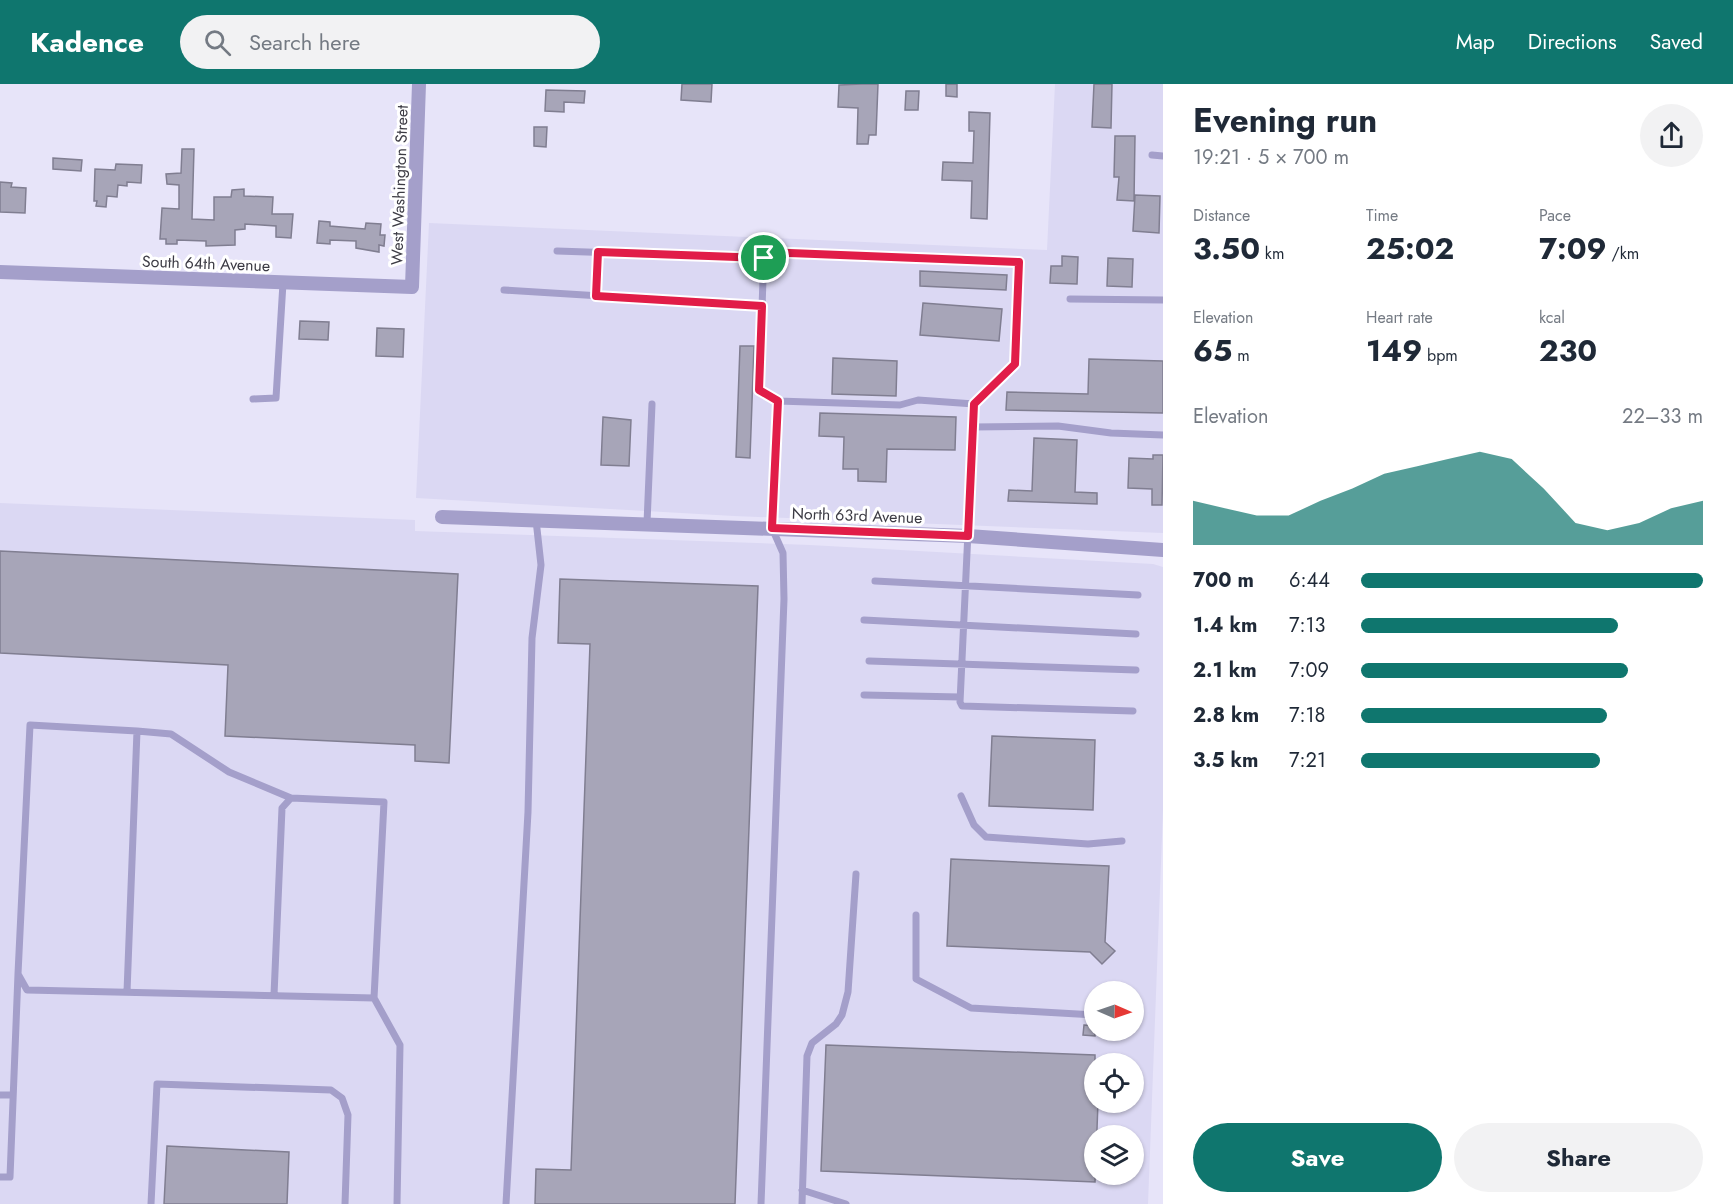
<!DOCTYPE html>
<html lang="en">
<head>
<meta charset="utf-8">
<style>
	body { margin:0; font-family:Jost,sans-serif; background:#f2f2f3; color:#1f2937; height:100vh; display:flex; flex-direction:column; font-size:22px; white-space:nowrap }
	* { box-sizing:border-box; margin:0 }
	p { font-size:20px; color:#747a83 }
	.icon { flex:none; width:33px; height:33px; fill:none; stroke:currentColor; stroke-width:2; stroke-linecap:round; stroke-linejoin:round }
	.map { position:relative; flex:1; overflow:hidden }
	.drawer { display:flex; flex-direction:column; background:#fff; width:570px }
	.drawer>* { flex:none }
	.needle { width:39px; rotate:92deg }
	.controls { position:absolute; left:1084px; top:897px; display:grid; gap:12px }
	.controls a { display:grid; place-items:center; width:60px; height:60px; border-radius:50%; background:#fff; box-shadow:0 2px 4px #0004; font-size:30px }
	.pin { position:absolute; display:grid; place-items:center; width:51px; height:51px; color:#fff; margin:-26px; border:3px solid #fff; border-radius:50%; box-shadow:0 2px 6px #0007 }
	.round { display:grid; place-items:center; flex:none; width:63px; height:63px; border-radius:32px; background:#f2f2f3 }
	.head { display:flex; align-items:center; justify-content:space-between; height:102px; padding:0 30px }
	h1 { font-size:33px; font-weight:700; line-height:45px }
	.stats { display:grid; grid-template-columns:repeat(3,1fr); gap:9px; height:102px; padding:6px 30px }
	.stats div { display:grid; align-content:center }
	.stats b { font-size:30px; font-weight:700 }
	.stats small { font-size:16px; font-weight:400 }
	.stats p { font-size:16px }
	.chart { height:168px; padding:12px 30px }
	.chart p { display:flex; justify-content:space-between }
	.chart svg { width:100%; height:108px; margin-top:6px; fill:#0f766e; opacity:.7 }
	.action { display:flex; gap:12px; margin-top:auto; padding:12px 30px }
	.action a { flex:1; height:69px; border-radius:36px; background:#0f766e; color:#fff; font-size:24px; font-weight:700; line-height:69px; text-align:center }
	.action a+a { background:#f2f2f3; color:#1f2937 }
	ul { padding:0 30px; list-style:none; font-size:20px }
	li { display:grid; grid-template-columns:96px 72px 1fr; align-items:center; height:45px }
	li i { height:15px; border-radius:8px; background:#0f766e }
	header { display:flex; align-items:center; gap:36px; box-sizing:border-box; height:84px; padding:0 30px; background:#0f766e; color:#fff }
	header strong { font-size:28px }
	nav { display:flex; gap:33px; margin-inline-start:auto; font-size:21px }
	.search { width:420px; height:54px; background:#f2f2f3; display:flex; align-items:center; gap:15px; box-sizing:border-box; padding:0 21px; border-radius:33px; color:#747a83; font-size:22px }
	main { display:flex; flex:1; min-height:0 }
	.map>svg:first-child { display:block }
	.built { fill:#dbd8f3; fill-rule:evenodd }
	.building { fill:#a7a5b8; stroke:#807e91; stroke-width:1.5 }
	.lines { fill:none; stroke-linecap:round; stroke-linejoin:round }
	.lane { stroke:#a49fca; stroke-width:7 }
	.street { stroke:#a49fca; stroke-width:14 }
	.route-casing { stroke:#fff; stroke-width:12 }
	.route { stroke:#e11d48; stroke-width:8 }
	.labels { text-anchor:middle; stroke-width:6; stroke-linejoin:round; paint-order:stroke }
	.street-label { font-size:16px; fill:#3c3b44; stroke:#fff }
</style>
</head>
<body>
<header>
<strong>Kadence</strong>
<div class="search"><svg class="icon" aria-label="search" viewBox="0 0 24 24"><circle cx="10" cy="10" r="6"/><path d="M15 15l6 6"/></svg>Search here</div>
<nav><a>Map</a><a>Directions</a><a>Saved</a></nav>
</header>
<main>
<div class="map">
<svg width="1163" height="1120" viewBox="0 0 1163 1120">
	<rect width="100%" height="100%" fill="#e7e4f9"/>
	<path class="built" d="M1055,0H1163V449L734,432L416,414L429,139L1047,166Z
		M0,419L415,436V447L810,461L1153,480L1163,483V726L1148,1120H0ZM1095,908H1134V946H1095ZM1095,980H1134V1018H1095ZM1095,1052H1134V1090H1095Z"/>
	<path class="building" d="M682,0H712L711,18L681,16Z
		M862,0H878L876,51H869L868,60H857L858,24L838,23L839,1Z
		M946,0H957V13L946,12Z
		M1094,0H1112L1111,44L1092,43Z
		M546,6L585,7L584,19L564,18V28L545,27Z
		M906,7H919L918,26H905Z
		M969,28L990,29L987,135L971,134L972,97L942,96L943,78L973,79L974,47H969Z
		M534,43H547L546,63L534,62Z
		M1115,52H1135L1134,117L1117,116L1119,93H1114Z
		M182,65H194L192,135L214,136V113H231L232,106L244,105V112L273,113L272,130H293L291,154L276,153V142L245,140V145L235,146V161L206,162V157L177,156V160H166V155H160L162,124L179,125V101L167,100L166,90L181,89Z
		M53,74L82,76L81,87L53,85Z
		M116,80L142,81L141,99L127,98V102L118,101L117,113L107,112L106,123L96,122L97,117H94L95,85L115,86Z
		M0,98L12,99L11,103L26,104L25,129L0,128Z
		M1135,111L1160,112L1159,149L1133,147Z
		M319,137L330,138V142L365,145L366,139L381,140L380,151H385L384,162L379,161V168L356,164V157L330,156V160L317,159Z
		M1062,172L1078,173L1077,200L1050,199L1051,182H1062Z
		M1108,174L1133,175L1132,203L1107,202Z
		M920,187L1007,191L1006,206L920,202Z
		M923,219L1002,225L999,257L920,251Z
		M300,237L329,238L328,256L299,255Z
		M377,244L404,245L403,273L376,272Z
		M740,262H754L750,374L736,373Z
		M833,274L897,277L896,312L832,310Z
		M1089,275L1163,277V329L1006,326L1007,308L1088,310Z
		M820,329L956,333L955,366L887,365L886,398L858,397V385H843L844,353L819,352Z
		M603,333L631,336L629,382L601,381Z
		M1034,354L1077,356L1075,408L1097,409V420L1008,417L1009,406L1032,407Z
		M1153,371H1163L1162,421H1152V405L1128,404L1129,374L1153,375Z
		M0,467L458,490L449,679L415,677V661L225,652L228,581L0,569Z
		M560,495L758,502L735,1120H535L536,1085L571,1086L590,560L558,559Z
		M992,652L1095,656L1093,726L989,722Z
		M951,775L1109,782L1105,858L1115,867L1102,880L1090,868L947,862Z
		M1084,941L1095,942V952L1083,951Z
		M826,961L1095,971V1018H1098L1095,1098L821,1087Z
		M167,1062L289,1068L287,1120H164Z"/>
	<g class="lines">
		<path class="lane" d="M1152,71L1163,72
			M557,167L764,174
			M504,206L762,222
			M596,212L598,168
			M1070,215L1163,216
			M253,315L276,314L283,199
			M778,317L759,306L764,168L1019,178L1015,280L974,320
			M973,343L1058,342L1111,349L1163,351
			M647,439L652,320
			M875,497L1138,511
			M864,536L1136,550
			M869,577L1136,586
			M864,611L960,613
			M137,647L30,641L18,890L27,906L374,914L400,961L397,1120
			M961,712L974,741L986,753L1088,760L1122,757
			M916,831V895L971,924L1095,931
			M127,908L137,647L171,650L229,688L291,714
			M274,911L282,724L291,714L384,718L374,914
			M0,1011H13
			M0,1093H10L18,890
			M802,1106L846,1120
			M151,1120L157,1000L331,1006L342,1014L348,1031L345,1120
			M506,1120L528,728L532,554L541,481L536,436
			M761,1120L784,515L783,469L772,444L778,317L900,321L918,316L974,320L960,618L962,622L1133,627
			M802,1120L807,972L812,959L836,940L842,931L848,908L856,790"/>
		<path class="street" d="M0,188L412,203L419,0
			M442,433L968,452L1163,466"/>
	</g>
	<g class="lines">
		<defs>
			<path id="route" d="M598,168L764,174V168L1019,178L1015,280L974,320L968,452L772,444L778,317L759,306L762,222L596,212Z"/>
		</defs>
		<use href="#route" class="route-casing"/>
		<use href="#route" class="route"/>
	</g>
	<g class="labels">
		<g class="street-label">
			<text transform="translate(399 101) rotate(-88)" y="6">West Washington Street</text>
			<text transform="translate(206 179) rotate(2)" y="6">South 64th Avenue</text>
			<text transform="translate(857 431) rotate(2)" y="6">North 63rd Avenue</text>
		</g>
	</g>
</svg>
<div class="controls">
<a><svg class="needle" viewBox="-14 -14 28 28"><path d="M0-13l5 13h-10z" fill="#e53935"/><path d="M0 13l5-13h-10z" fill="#747a83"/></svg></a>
<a><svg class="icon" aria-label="locate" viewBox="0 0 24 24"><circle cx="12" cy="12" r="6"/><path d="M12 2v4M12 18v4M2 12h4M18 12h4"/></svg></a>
<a><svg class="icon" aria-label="layers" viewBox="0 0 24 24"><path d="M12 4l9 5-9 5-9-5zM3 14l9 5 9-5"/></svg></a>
</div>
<div class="pin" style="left:764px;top:174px;background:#1e9e55"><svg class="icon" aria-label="arrive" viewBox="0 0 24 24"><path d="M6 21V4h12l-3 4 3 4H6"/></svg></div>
</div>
<section class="drawer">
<div class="head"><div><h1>Evening run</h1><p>19:21 · 5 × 700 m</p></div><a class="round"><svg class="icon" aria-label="share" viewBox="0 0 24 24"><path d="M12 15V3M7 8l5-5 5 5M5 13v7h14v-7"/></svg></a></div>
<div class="stats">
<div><p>Distance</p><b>3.50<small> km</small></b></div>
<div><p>Time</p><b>25:02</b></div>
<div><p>Pace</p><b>7:09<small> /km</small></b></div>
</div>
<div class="stats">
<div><p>Elevation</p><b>65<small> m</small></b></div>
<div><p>Heart rate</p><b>149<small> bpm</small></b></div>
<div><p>kcal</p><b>230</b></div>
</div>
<div class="chart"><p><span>Elevation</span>22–33 m</p>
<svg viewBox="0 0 160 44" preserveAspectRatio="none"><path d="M0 44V26L10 29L20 32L30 32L40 26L50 21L60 15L70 12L80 9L90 6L100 9L110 21L120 35L130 38L140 35L150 29L160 26V44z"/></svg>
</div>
<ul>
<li><b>700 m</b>6:44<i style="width:100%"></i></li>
<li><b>1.4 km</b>7:13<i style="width:75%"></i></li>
<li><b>2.1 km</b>7:09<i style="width:78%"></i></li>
<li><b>2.8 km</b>7:18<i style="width:72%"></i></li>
<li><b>3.5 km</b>7:21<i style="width:70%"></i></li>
</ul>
<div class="action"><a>Save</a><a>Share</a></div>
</section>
</main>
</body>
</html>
